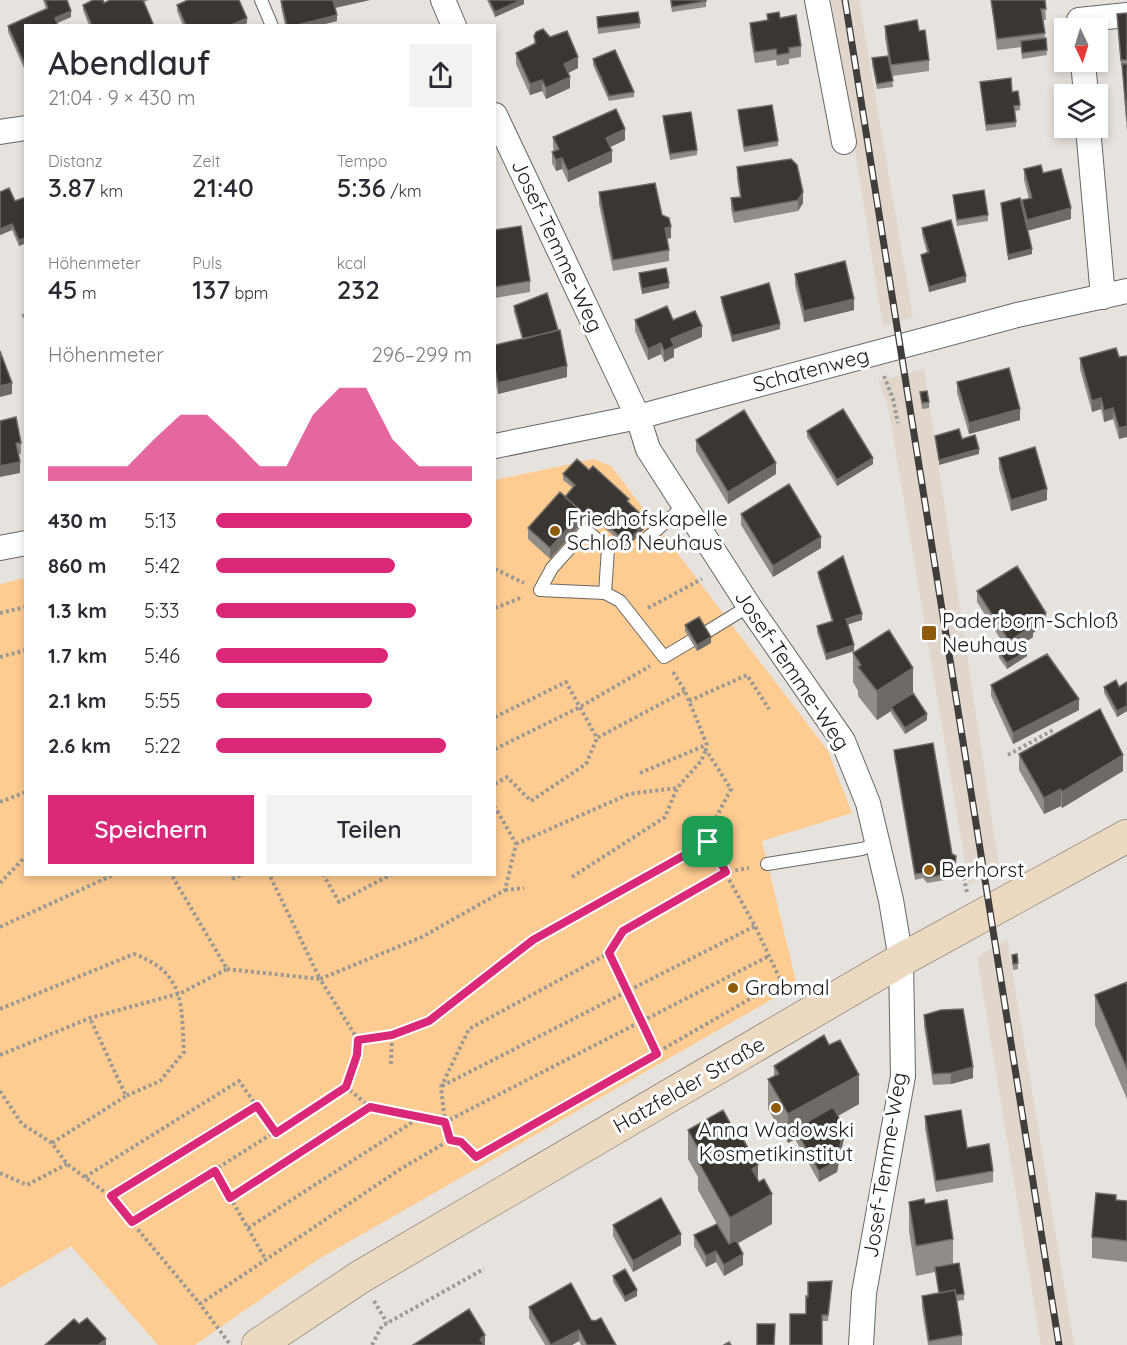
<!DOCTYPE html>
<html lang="de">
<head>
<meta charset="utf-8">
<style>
	body { margin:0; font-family:Quicksand,sans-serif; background:#f2f2f3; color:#2b2b33; height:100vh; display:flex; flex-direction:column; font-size:22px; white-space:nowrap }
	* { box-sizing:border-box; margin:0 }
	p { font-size:20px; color:#7c7c81 }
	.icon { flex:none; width:33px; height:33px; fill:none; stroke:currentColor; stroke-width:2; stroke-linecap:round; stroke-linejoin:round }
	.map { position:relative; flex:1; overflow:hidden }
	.side { position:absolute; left:24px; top:24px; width:472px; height:852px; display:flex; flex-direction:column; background:#fff; border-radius:0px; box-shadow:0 3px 9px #0003 }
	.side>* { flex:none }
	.needle { width:39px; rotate:176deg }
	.controls { position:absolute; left:1054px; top:18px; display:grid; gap:12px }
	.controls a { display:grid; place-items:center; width:54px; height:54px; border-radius:0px; background:#fff; box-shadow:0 3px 9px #0003; font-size:30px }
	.pin { position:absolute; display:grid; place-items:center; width:51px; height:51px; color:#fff; margin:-26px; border-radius:12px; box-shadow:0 3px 9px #0006 }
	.round { display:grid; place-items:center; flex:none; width:63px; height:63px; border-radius:0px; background:#f2f2f3 }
	.overview { display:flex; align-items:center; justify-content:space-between; height:102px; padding:0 24px }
	h1 { font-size:33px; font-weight:600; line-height:45px }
	.figures { display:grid; grid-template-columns:repeat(3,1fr); gap:9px; height:102px; padding:6px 24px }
	.figures div { display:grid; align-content:center }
	.figures b { font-size:26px; font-weight:600 }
	.figures small { font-size:16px; font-weight:400 }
	.figures p { font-size:16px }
	.chart { height:168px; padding:12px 24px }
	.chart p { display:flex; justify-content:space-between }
	.chart svg { width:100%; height:108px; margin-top:6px; fill:#db2777; opacity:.7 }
	.action { display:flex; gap:12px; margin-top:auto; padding:12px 24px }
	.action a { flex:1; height:69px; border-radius:0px; background:#db2777; color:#fff; font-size:24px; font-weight:600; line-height:69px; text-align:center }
	.action a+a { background:#f2f2f3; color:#2b2b33 }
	ul { padding:0 24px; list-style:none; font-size:20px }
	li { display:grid; grid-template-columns:96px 72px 1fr; align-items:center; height:45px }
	li i { height:15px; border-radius:8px; background:#db2777 }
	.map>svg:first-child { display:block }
	.built { fill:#e0d6cb }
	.green { fill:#fecb90 }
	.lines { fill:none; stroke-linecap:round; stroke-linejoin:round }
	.lane-casing { stroke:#6b6762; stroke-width:14 }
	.street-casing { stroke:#6b6762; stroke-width:26 }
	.secondary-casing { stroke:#6b6762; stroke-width:34 }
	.path { stroke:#9d9a96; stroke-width:4; stroke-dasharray:3 3; stroke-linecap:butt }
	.lane { stroke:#fff; stroke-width:12 }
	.street { stroke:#fff; stroke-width:24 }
	.secondary { stroke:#ecd9c0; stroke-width:33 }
	.rail-casing { stroke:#403d3b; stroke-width:7 }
	.rail { stroke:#fff; stroke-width:4.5; stroke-dasharray:14; stroke-linecap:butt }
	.wall { fill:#908c88 }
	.shaded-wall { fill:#6e6a65 }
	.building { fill:#3a3732; stroke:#6e6a65; stroke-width:1.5 }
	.route-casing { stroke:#fff; stroke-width:12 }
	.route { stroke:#db2777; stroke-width:8 }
	.poi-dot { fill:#8f5b0b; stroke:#fff; stroke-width:2 }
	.labels { text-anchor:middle; stroke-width:6; stroke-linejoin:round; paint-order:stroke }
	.street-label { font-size:21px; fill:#1d1b19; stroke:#fff }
	.poi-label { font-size:21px; fill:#1d1b19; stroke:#fff; text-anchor:start }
</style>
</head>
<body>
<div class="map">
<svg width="1127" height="1345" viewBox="0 0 1127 1345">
	<rect width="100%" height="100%" fill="#e6e2dd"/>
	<path class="built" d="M831,0H859L913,317L883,326Z
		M924,369L999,867L969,885L887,401L878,381Z
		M1007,939L1074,1345H1041L977,957Z"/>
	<path class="green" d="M594,459L611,466L828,751L852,813L762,841L797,985L317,1260L195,1345H158L71,1246L0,1288V584L25,578L26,874H495V480Z"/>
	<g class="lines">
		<defs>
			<path id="lane" d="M261,0L272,26
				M646,539L684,506
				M605,593L608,549L586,530L552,568L540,590L605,593L620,601L664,657L691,641
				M705,633L749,606
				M767,864L862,849L878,843"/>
			<path id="street" d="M443,0L454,26
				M817,0L844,142
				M1079,20L1127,15
				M1083,62L1086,94
				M495,115L638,417L648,449L749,606L843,741L868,803L891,900L901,960L903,1076L864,1293L861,1345
				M1088,128L1103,297
				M0,132L26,128
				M495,446L638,417L1017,315L1127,291
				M0,548L26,543"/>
			<path id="secondary" d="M258,1345L360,1277L901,960L1127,836"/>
		</defs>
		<use href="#lane" class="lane-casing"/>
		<use href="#street" class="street-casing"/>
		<use href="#secondary" class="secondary-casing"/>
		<path class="path" d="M22,316L26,315
			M884,376L893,399L898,423
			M495,569L524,583
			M495,608L523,597
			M648,608L702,579
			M0,613L26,607
			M0,657L26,650
			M673,672L685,691L707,745L706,750L731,789L709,831L708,842L755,926L781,981L476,1157L461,1142L450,1140L445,1122L441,1087L469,1029L609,953L623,931L726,872L749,868
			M689,701L747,675L769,709
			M495,717L566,682L597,738L685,691
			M495,749L580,707L650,666
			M1008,755L1053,730
			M640,773L706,745
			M495,784L507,777L531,801L586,764L597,738
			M0,802L26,792
			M516,844L629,794L677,788L701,761L706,750
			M323,874L339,902L392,874
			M572,877L665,817L677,788
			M232,879L243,874
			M0,883L26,856
			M505,890L524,888
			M967,892L964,879L970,869
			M0,927L115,874
			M609,953L657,1054
			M227,969L320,979L269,874
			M0,1009L134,954C186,973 181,1005 184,1052L160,1081L126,1096L90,1018
			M358,1040L320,979L422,937L505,890L516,844L495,807
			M0,1055L90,1018L181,993L227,969L171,874
			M391,1064L392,1035
			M442,1086L755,926
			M346,1087L357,1055L358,1040L392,1035L429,1021L533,940L708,842
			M0,1091L22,1124L52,1143L67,1164L110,1196L200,1304
			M52,1143L126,1096
			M215,1171L266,1260
			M0,1173L27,1185L67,1164
			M85,1177L239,1081L276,1133
			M110,1196L257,1106
			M230,1198L370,1107
			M132,1222L346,1087L370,1107L445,1122L769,956
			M248,1228L422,1116
			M374,1301L387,1323
			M229,1343L200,1304L402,1168L450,1140
			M372,1345L382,1326L484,1269"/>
		<use href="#lane" class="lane"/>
		<use href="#street" class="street"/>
		<use href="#secondary" class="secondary"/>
		<defs>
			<path id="rail" d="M845,0L1059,1345"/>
		</defs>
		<use href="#rail" class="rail-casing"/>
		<use href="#rail" class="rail"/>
	</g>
	<path class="wall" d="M43,0H67L71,17L57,23L26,26V73L8,32V26L46,9Z
		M110,0H149L144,2L154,26H89L83,10V5L104,3Z
		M285,0H370L335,8L337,21L317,26H285L281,6V1Z
		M487,0H524V4L495,17Z
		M670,0H706V7L672,12Z
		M991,0H1045L1046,20H1043L1047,55L1022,59L1021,47L997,50Z
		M177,5L247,23L242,26H183L177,11Z
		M1127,13V132L1122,66H1121L1117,20V14Z
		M767,14L780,18L801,46V57L789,59V64L777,66L776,60L755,63L750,34V23L767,20Z
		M597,17L640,23V28L598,34Z
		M885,26L919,31L929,60V71L892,76L893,87L877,89L872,64V58L888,56L885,37Z
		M534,36L578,68L568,73L570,88L546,99L542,91L530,95L516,64V53L534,44Z
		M593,59L634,92V97L609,101L593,65Z
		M980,82L1012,92L1020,105V110L1015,111L1016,127L986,131Z
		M738,110L778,141V146L744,152L738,116Z
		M663,116L697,150V155L670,160L663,122Z
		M553,137L625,140L610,147L612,162L568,182L562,169L556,171L552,163V152L554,151L553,148Z
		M791,159L803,203L798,211L734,223L731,209V198L740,197L737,179V167Z
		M1024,169L1043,173L1071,219L1028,230L1032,254L1008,260L1001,203L1022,206V200L1029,199L1024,180Z
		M0,192L15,201L26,197V243L19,246L12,230L0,235Z
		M599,192L662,215L671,238L667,239L669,250V261L613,271L599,204Z
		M953,195L988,215V221L957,226L953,200Z
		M922,228L966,282L929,292L921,260V255L927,253L922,234Z
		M495,230L530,281V292L495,298Z
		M639,273L669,288L642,294L639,279Z
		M795,274L854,310L804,322L795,285Z
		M721,297L780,329L732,342L721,302Z
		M514,306L567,377L498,394L495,380V345L522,339L514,312Z
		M635,320H673L702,337L674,349V357L664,362L661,354L648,360L635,331Z
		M1119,357V439L1113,419L1104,422L1101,409L1092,412L1080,369V358Z
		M957,382L1020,420L969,434L957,393Z
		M920,392L929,402V408L922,409Z
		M0,421L21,443V454H19L20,473Z
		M807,431L873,464L837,486L807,437Z
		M696,440L776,474L728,504L696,451Z
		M999,458L1047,500L1011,511L999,469Z
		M589,470L629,504L647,526L627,548L588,513L582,520V523L550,559L528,539V528L565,497L573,488L563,480V474Z
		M741,514L821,548L773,577L741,525Z
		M818,572L862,620L848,624L854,651L826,660L817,632V626L832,622L818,577Z
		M977,591L1046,624L1033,633V637L1023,644L1027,656L1007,669L999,658V652L1006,648L977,602Z
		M685,625L711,643L697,651L685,631Z
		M853,653L913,693L927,720L905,734L891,713V711L877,720L858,696V691L853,682Z
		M1127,682V711L1117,717L1104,693V687H1119Z
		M991,685L1079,710L1013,744L991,696Z
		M894,750L956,862L955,873L947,874L945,880L927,883L923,878L915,880L894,756Z
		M1019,754L1123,771L1062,808L1061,806L1044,814L1019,770Z
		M1012,955L1018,963V969L1013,970Z
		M1127,982V1099L1095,1025V995Z
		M924,1015L973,1078L951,1084L933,1085L924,1026Z
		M774,1066L859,1104L838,1116L844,1138L837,1172L819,1182L795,1139L788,1143L768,1109V1079L774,1076Z
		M925,1116L967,1148L993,1171V1182L936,1192L925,1128Z
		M688,1130L758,1180L772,1224L737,1244L743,1265L724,1276L716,1262L706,1267L694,1246V1235L717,1224L698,1190V1177L688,1159Z
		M1116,1200L1127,1201V1262L1092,1258V1237Z
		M909,1202L925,1204L953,1239V1264L964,1294V1300L957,1301L962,1335V1345H928L922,1307V1296L939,1293L935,1272L916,1276L909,1231Z
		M613,1225L681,1245L633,1272L613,1236Z
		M613,1276L637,1296L625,1302L613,1282Z
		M832,1287L828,1321H822L808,1297Z
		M529,1307L591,1320L616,1345H581L579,1341L572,1345H545L529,1318Z"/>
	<path class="shaded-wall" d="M334,0H370L334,8Z
		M521,0H524V4L495,17V12Z
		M71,11V17L55,24V18Z
		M337,15V21L317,26H293Z
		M247,18V23L242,26H229Z
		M578,57V68L564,75V64Z
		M570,77V88L546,99V88Z
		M542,80V91L530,95V84Z
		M625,129V140L606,149V138Z
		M612,151V162L568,182V171Z
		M562,158V169L556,171V160Z
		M803,192V203L798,211V200Z
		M1071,208V219L1027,231V220Z
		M12,224V230L0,235V229Z
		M671,227V238L665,239V228Z
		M26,238V243L19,246V240Z
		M1032,249V254L1008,260V255Z
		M966,276V282L929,292V287Z
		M669,283V288L642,294V289Z
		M854,299V310L804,322V311Z
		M780,324V329L732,342V336Z
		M702,326V337L674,349V357L664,362V351L671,339Z
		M661,343V354L648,360V349Z
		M567,366V377L498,394V383Z
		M12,383V394L0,397V386Z
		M1101,398V409L1092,412V401Z
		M1113,408V419L1104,422V411Z
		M1020,409V420L969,434V423Z
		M1127,426V437L1119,439V428Z
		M979,449V454L939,465V460Z
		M873,458V464L837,486V480Z
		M20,462V473L0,477V466Z
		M776,463V474L728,504V492Z
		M1047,489V500L1011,511V500Z
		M588,508V513L582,520V523L550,559V548L582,512Z
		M647,520V526L627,548V543Z
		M821,537V548L773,577V566Z
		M1046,613V624L1033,633V637L1009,652V641L1031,623Z
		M862,614V620L846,625V619Z
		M711,637V643L697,651V645Z
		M854,645V651L826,660V654Z
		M1027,651V656L1007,669V663Z
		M913,668V698L891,707V711L877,720V691Z
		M1079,699V710L1013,744V733Z
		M1127,706V711L1117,717V711Z
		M927,714V720L905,734V728Z
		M1123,755V771L1062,808V792Z
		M1061,789V806L1044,814V798Z
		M973,1067V1078L951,1084V1073Z
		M859,1075V1104L800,1137L795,1129V1139L788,1143V1114Z
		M844,1127V1138L837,1172L819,1182V1171Z
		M758,1165V1195L752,1169Z
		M772,1194V1224L730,1247V1218Z
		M681,1234V1245L633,1272V1261Z
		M716,1251V1262L706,1267V1256Z
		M743,1254V1265L724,1276V1265Z
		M637,1290V1296L625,1302V1297Z
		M579,1330V1341L572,1345H552Z
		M485,1335V1345H480V1339Z
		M106,1339V1345H98Z"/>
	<path class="building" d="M45,0H67L71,11L55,18L58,26H26V67L8,26L48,8Z
		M93,0H103L104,3L110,0H143L154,26H92L83,5Z
		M188,0H239L247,18L229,26H186L177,5Z
		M285,0H333L337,15L293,26H287L281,1Z
		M489,0H521L495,12Z
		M671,0H706V1L672,7Z
		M991,0H1045L1046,9H1041L1045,33L997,39Z
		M638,12L640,23L598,28L597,17Z
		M779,12L780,18L796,15L801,46L789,48V53L777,55L776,49L755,52L750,23L768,20L767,14Z
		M1127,13V60H1121L1117,14Z
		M917,20L919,31L925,30L929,60L891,65L885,26Z
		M543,29L550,37L567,31L578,57L564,64L570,77L546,88L542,80L530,84L516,53L536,43L534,36L536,32Z
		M1046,38L1047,50L1022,53L1021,41Z
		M615,50L634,92L609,96L593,59Z
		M888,56L893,81L877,84L872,58Z
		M1122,64H1127V121Z
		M1011,78L1012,92L1018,91L1020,105L1014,106L1016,122L986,125L980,82Z
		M772,105L778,141L744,147L738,110Z
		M616,109L625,129L606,138L612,151L568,171L562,158L556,160L552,152L559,149L553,137Z
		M691,112L697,150L670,154L663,116Z
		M791,159L797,165L803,192L798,200L734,212L731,198L741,197L737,167Z
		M1041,165L1043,173L1061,169L1071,208L1027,220L1022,200L1032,198L1024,169Z
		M655,183L662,215L669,218L671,227L665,228L669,250L613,260L599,192Z
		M9,188L15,201L26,197V238L19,240L12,224L0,229V192Z
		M984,190L988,215L957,220L953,195Z
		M1020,198L1032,249L1008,255L1001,203Z
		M951,220L966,276L929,287L921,255L929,252L922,228Z
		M521,226L530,281L495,287V230Z
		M845,261L854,299L804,311L795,274Z
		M666,268L669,283L642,289L639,273Z
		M769,283L780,324L732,336L721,297Z
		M547,293L558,330L523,339L514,306Z
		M667,306L673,320L695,311L702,326L671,339L674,346L664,351L661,343L648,349L635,320Z
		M560,330L567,366L498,383L495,369V345Z
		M1116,348L1119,357L1127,356V426L1119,428L1113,408L1104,411L1101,398L1092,401L1080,358Z
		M0,351L12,383L0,386Z
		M1009,368L1020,409L969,423L957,382Z
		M927,391L929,402L922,403L920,392Z
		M843,409L873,458L837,480L807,431Z
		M744,410L776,463L728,492L696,440Z
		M16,417L21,443H16L20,462L0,466V421Z
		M959,429L962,439L975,435L979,449L939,460L935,436Z
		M1035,447L1047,489L1011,500L999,458Z
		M577,459L589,470L593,466L629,499L627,501L647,520L627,543L588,508L582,515V512L565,497L575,485L563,474Z
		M789,484L821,537L773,566L741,514Z
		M560,492L582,512L550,548L528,528Z
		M843,556L862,614L846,619L854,645L826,654L817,626L833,621L818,572Z
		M1017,566L1046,613L1031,623L1033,626L1009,641L977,591Z
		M699,617L711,637L697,645L685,625Z
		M889,630L913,668L877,691L858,667L861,665L853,653Z
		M1021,640L1027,651L1007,663L999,652Z
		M1047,654L1079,699L1013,733L991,685Z
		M1116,680L1119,687L1127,682V706L1117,711L1104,687Z
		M913,693L927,714L905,728L891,707Z
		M1100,709L1123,755L1062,792L1061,789L1044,798L1019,754Z
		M933,743L952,854L956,856L955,867L947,869L945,874L927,878L923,873L915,874L894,750Z
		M1017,954L1018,963L1013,964L1012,955Z
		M1127,982V1069L1095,995Z
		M963,1009L973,1067L951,1073L933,1074L924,1015L941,1010Z
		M824,1035L829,1045L840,1040L859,1075L788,1114L768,1079L779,1074L774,1066Z
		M833,1107L844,1127L837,1161L819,1171L795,1129Z
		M723,1110L734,1130L737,1129L758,1165L752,1169L759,1182L764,1179L772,1194L730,1218L698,1161L703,1158L688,1130Z
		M961,1110L967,1148L989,1144L993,1171L936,1181L925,1116Z
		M1096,1193L1116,1195V1200L1127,1201V1241L1092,1237Z
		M661,1198L681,1234L633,1261L613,1225Z
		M924,1199L925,1204L947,1200L953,1239L916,1246L909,1202Z
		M717,1224L729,1244L736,1240L743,1254L724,1265L716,1251L706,1256L694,1235Z
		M959,1263L964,1294L956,1295L955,1290L939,1293L935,1267Z
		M625,1269L637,1290L625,1297L613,1276Z
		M832,1281L828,1315H822V1345H790V1314H806V1296L808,1297V1282Z
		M571,1283L591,1320L595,1321L601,1318L616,1345H587L579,1330L551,1345L529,1307Z
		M955,1290L962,1335L929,1341L922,1296Z
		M469,1309L485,1335L480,1339L484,1345H413Z
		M87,1318L106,1339L98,1345H45L74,1319L79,1324Z
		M757,1324H775L774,1345H757Z
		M729,1342L731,1345H724Z"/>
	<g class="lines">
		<defs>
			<path id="route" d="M708,842L726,872L623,931L609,953L657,1054L476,1157L461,1142L450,1140L445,1122L370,1107L230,1198L215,1171L132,1222L111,1196L257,1106L276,1133L346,1087L357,1055L358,1040L392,1035L429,1021L533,940Z"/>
		</defs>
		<use href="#route" class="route-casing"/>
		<use href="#route" class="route"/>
	</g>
	<g class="poi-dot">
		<circle cx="555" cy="531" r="6"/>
		<rect x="921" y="625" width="16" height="16" rx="3"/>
		<circle cx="929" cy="870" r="6"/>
		<circle cx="733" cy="988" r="6"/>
		<circle cx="776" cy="1108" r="6"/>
	</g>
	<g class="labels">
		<g class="street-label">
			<text transform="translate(557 246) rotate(65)" y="7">Josef-Temme-Weg</text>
			<text transform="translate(811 370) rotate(-15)" y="7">Schatenweg</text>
			<text transform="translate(792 670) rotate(56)" y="7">Josef-Temme-Weg</text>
			<text transform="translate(689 1085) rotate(-30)" y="7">Hatzfelder Straße</text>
			<text transform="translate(885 1165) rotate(-81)" y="7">Josef-Temme-Weg</text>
		</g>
		<g class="poi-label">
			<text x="567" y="526">Friedhofskapelle<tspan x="567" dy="24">Schloß Neuhaus</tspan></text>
			<text x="942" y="628">Paderborn-Schloß<tspan x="942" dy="24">Neuhaus</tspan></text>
			<text x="941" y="877">Berhorst</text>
			<text x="745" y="995">Grabmal</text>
			<text x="776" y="1137" text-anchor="middle">Anna Wadowski<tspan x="776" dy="24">Kosmetikinstitut</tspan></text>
		</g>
	</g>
</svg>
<div class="controls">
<a><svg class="needle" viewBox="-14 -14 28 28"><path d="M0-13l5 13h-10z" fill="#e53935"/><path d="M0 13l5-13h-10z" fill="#7c7c81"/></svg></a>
<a><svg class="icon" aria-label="layers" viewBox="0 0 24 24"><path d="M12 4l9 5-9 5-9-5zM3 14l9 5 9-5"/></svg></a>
</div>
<div class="pin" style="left:708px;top:842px;background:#1e9e55"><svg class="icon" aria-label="arrive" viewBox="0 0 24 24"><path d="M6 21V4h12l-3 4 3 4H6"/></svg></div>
<section class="side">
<div class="overview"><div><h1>Abendlauf</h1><p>21:04 · 9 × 430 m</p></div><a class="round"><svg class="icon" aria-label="share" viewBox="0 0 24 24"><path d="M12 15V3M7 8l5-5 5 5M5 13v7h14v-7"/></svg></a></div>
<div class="figures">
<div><p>Distanz</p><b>3.87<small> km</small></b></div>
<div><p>Zeit</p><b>21:40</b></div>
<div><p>Tempo</p><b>5:36<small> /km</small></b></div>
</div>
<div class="figures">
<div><p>Höhenmeter</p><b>45<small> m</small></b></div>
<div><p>Puls</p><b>137<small> bpm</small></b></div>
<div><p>kcal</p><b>232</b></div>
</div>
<div class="chart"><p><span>Höhenmeter</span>296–299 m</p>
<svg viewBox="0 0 160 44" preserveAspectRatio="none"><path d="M0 44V38L10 38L20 38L30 38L40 27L50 17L60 17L70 27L80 38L90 38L100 17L110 6L120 6L130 27L140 38L150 38L160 38V44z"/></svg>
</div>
<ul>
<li><b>430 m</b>5:13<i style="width:100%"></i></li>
<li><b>860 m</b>5:42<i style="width:70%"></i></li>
<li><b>1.3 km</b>5:33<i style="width:78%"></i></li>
<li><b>1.7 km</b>5:46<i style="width:67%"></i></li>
<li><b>2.1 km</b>5:55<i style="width:61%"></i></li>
<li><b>2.6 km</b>5:22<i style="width:90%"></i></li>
</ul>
<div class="action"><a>Speichern</a><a>Teilen</a></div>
</section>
</div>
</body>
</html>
